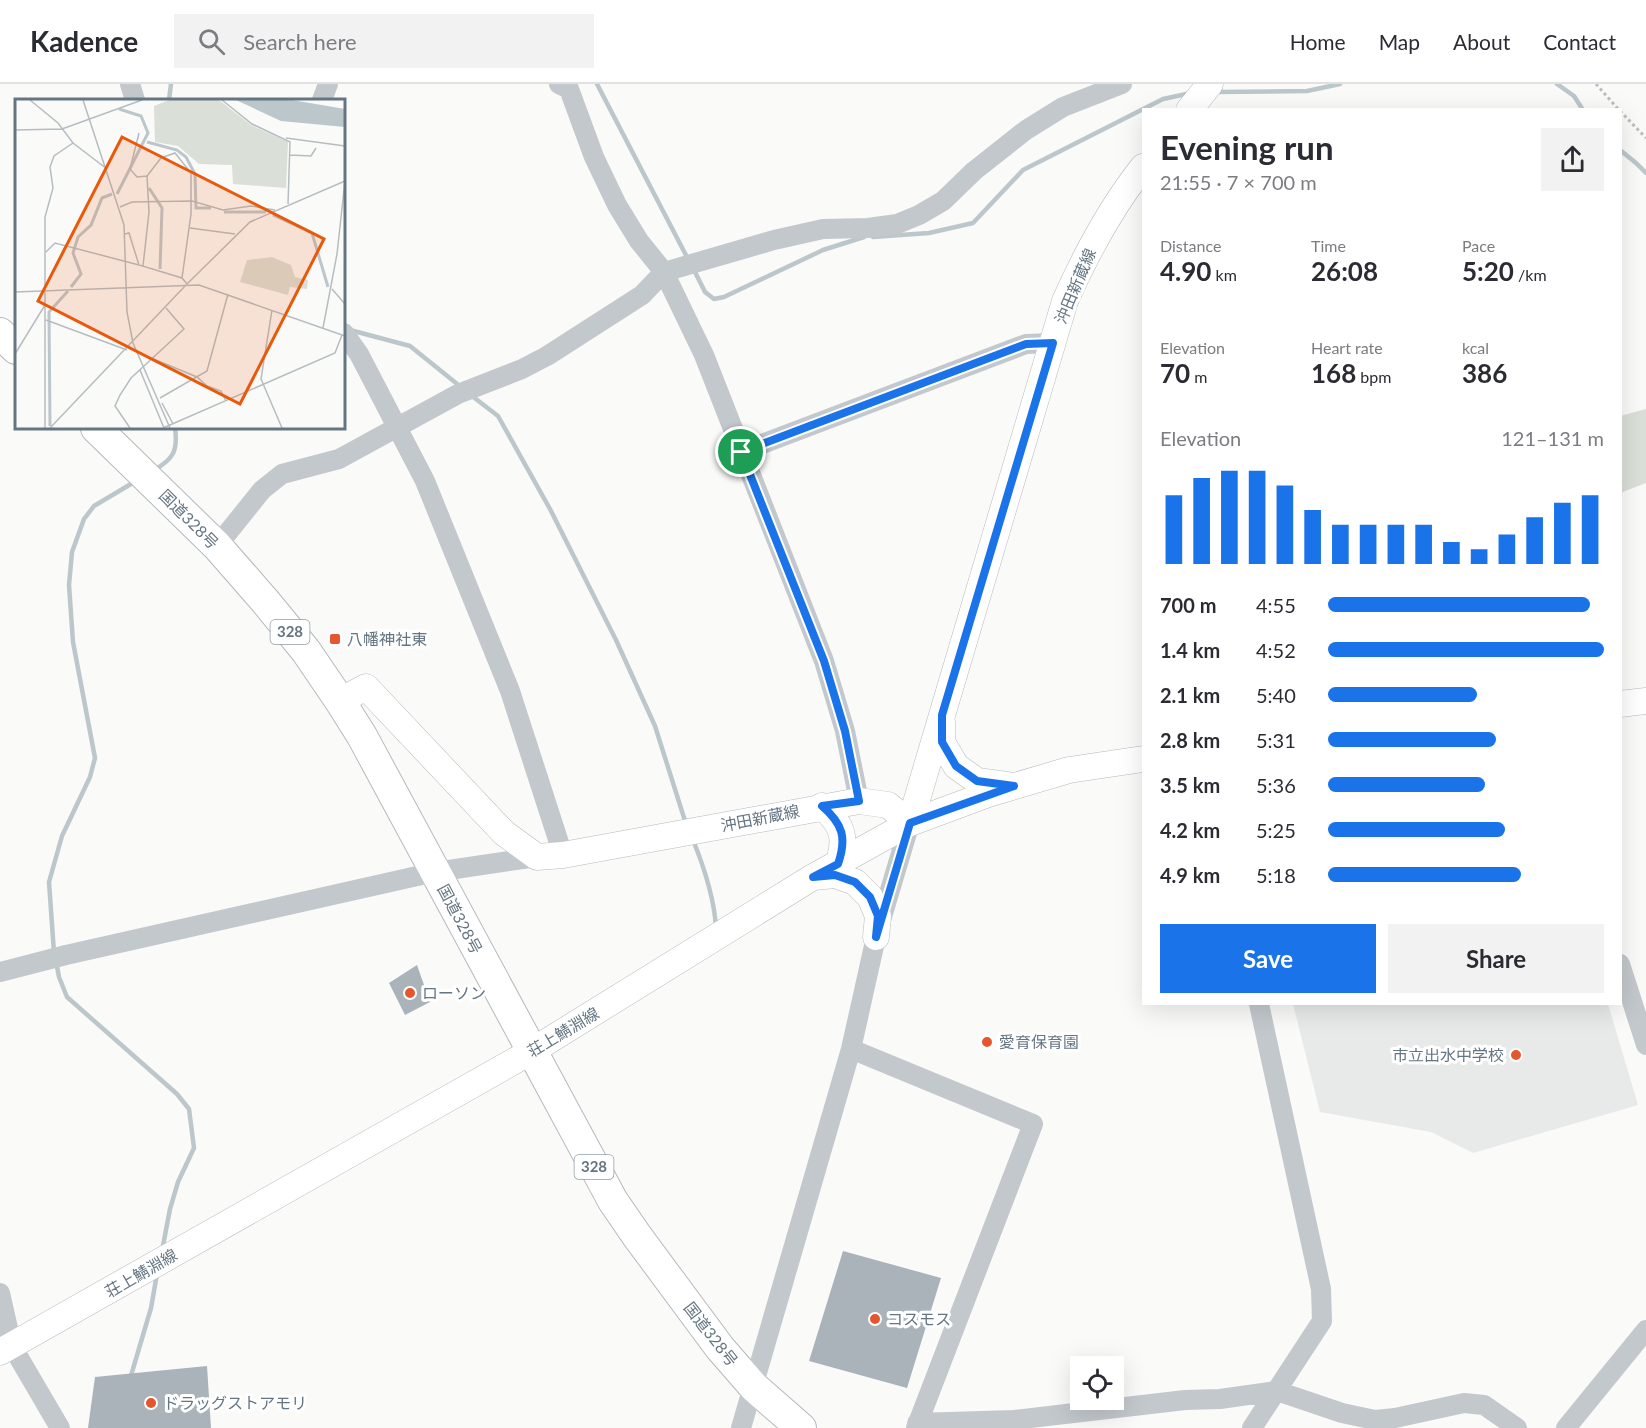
<!DOCTYPE html>
<html lang="en">
<head>
<meta charset="utf-8">
<style>
	body { margin:0; font-family:Lato,"Noto Sans JP",sans-serif; background:#f2f2f3; color:#2b2b33; height:100vh; display:flex; flex-direction:column; font-size:22px; white-space:nowrap }
	* { box-sizing:border-box; margin:0 }
	p { font-size:20px; color:#7c7c81 }
	.icon { flex:none; width:33px; height:33px; fill:none; stroke:currentColor; stroke-width:2; stroke-linecap:round; stroke-linejoin:round }
	.map { position:relative; flex:1; overflow:hidden }
	.panel { position:absolute; left:1142px; top:24px; width:480px; height:897px; display:flex; flex-direction:column; background:#fff; border-radius:0px; box-shadow:0 6px 24px #0002 }
	.panel>* { flex:none }
	.controls { position:absolute; left:1070px; top:1272px; display:grid; gap:12px }
	.controls a { display:grid; place-items:center; width:54px; height:54px; border-radius:0px; background:#fff; box-shadow:0 6px 24px #0002; font-size:30px }
	.pin { position:absolute; display:grid; place-items:center; width:51px; height:51px; color:#fff; margin:-26px; border:3px solid #fff; border-radius:50%; box-shadow:0 2px 6px #0007 }
	.round { display:grid; place-items:center; flex:none; width:63px; height:63px; border-radius:0px; background:#f2f2f3 }
	.headline { display:flex; align-items:center; justify-content:space-between; height:102px; padding:0 18px }
	h1 { font-size:33px; font-weight:700; line-height:45px }
	.stats { display:grid; grid-template-columns:repeat(3,1fr); gap:9px; height:102px; padding:6px 18px }
	.stats div { display:grid; align-content:center }
	.stats b { font-size:26px; font-weight:700 }
	.stats small { font-size:16px; font-weight:400 }
	.stats p { font-size:16px }
	.chart { height:168px; padding:12px 18px }
	.chart p { display:flex; justify-content:space-between }
	.chart svg { width:100%; height:108px; margin-top:6px; stroke:#1a73e8; stroke-width:6 }
	.button { display:flex; gap:12px; margin-top:auto; padding:12px 18px }
	.button a { flex:1; height:69px; border-radius:0px; background:#1a73e8; color:#fff; font-size:24px; font-weight:700; line-height:69px; text-align:center }
	.button a+a { background:#f2f2f3; color:#2b2b33 }
	ul { padding:0 18px; list-style:none; font-size:20px }
	li { display:grid; grid-template-columns:96px 72px 1fr; align-items:center; height:45px }
	li i { height:15px; border-radius:8px; background:#1a73e8 }
	header { display:flex; align-items:center; gap:36px; box-sizing:border-box; height:84px; padding:0 30px; background:#fff; border-bottom:2px solid #e1e1e2 }
	header strong { font-size:28px }
	nav { display:flex; gap:33px; margin-inline-start:auto; font-size:21px }
	.search { width:420px; height:54px; background:#f2f2f3; display:flex; align-items:center; gap:15px; box-sizing:border-box; padding:0 21px; border-radius:0px; color:#7c7c81; font-size:22px }
	.map>svg:first-child { display:block }
	.built { fill:#e8e9e9 }
	.green { fill:#dadfd7 }
	.lines { fill:none; stroke-linecap:round; stroke-linejoin:round }
	.stream { stroke:#bbc7cb; stroke-width:4.5 }
	.building { fill:#aab3b9 }
	.major-casing { stroke:#b5babe; stroke-width:27 }
	.highway-casing { stroke:#b4b9bd; stroke-width:32 }
	.path { stroke:#bbbfc2; stroke-width:3; stroke-dasharray:3 3; stroke-linecap:butt }
	.minor { stroke:#c3c8cc; stroke-width:20 }
	.major { stroke:#fff; stroke-width:26 }
	.highway { stroke:#fff; stroke-width:30 }
	.route-casing { stroke:#fff; stroke-width:12 }
	.route { stroke:#1a73e8; stroke-width:8 }
	.poi-dot { fill:#e4572e; stroke:#fff; stroke-width:2 }
	.labels { text-anchor:middle; stroke-width:6; stroke-linejoin:round; paint-order:stroke }
	.shield { fill:#fff; stroke:#939fa8; stroke-width:1.5 }
	.shield-label { font-size:15px; font-weight:bold; fill:#657683 }
	.street-label { font-size:16px; fill:#657683; stroke:#fff }
	.poi-label { font-size:16px; fill:#657683; stroke:#fff; text-anchor:start }
	.inset-river { fill:none; stroke:#bbc7cb; stroke-width:3 }
	.inset-road { fill:none; stroke:#b5bdc2; stroke-width:1.5 }
	.view { fill:#e8590c; fill-opacity:0.15; stroke:#e8590c; stroke-width:3 }
	.inset-edge { fill:none; stroke:#657683; stroke-width:3 }
</style>
</head>
<body>
<header>
<strong>Kadence</strong>
<div class="search"><svg class="icon" aria-label="search" viewBox="0 0 24 24"><circle cx="10" cy="10" r="6"/><path d="M15 15l6 6"/></svg>Search here</div>
<nav><a>Home</a><a>Map</a><a>About</a><a>Contact</a></nav>
</header>
<div class="map">
<svg width="1646" height="1344" viewBox="0 0 1646 1344">
	<rect width="100%" height="100%" fill="#fafaf8"/>
	<path class="built" d="M1293,920H1608L1638,1021L1473,1069L1431,1048L1320,1028Z"/>
	<path class="green" d="M1646,325V399L1620,409V332Z"/>
	<g class="lines">
		<path class="stream" d="M597,0L689,177
			M1557,0L1574,12L1583,26
			M1215,8L1307,7L1340,0
			M169,16L171,0
			M1620,66L1636,79L1646,89
			M873,153L929,149L973,139L1023,86L1163,15L1191,9
			M693,184L705,208L714,215L724,213L823,166L864,153
			M350,246L410,262L461,303
			M472,312L498,332L550,425L616,556L655,642L686,740
			M154,386C174,375 178,366 175,344
			M693,756C704,783 714,814 716,843
			M54,869L49,798L62,752L90,693L95,674L73,558L69,501L72,468L84,435L94,422L136,397
			M56,877L59,893L67,913L177,1010L189,1025L194,1064L178,1098L170,1125L162,1167
			M130,1295L151,1224L157,1190"/>
	</g>
	<path class="building" d="M417,881L430,918L405,931L389,899Z
		M843,1167L941,1194L907,1304L809,1277Z
		M207,1282L211,1344H88L95,1293Z"/>
	<g class="lines">
		<defs>
			<path id="major" d="M1189,26L1210,0
				M340,617L366,603L504,749L537,773L563,771L859,717L888,721L910,739L1065,217C1086,170 1111,123 1143,83
				M1620,620L1646,617
				M942,638V658L956,682L977,697L1007,701
				M822,722C843,741 847,754 838,780
				M813,793L835,791L855,798L870,813L878,832L876,853
				M0,1268L532,967L813,793L910,739L988,710L1069,686L1143,675"/>
			<path id="highway" d="M0,249L16,265
				M96,344L217,462L265,517L306,567L340,617L362,652L613,1117L637,1152L720,1264L754,1303L801,1344"/>
		</defs>
		<use href="#major" class="major-casing"/>
		<use href="#highway" class="highway-casing"/>
		<path class="path" d="M1596,0L1619,26
			M1620,27L1646,54"/>
		<path class="minor" d="M130,0L135,16
			M559,0L569,5L594,73L617,121L639,157L664,188L704,271L824,577L845,647L859,717
			M322,16L328,0
			M344,249L359,270L425,397L510,607L563,771
			M741,368L1026,260L1053,259
			M217,462L262,406L282,390L339,375L458,310L522,285L547,272L642,211L664,188L774,156L823,145L868,144L897,140L919,131L943,117L974,87L1026,46L1063,23L1122,0
			M1620,880L1646,961
			M0,888L66,871L435,788L537,773
			M851,965L1033,1040L916,1344
			M0,1209L12,1262L60,1344
			M917,1339L1014,1336L1185,1316L1220,1315L1277,1307L1342,1329L1375,1336L1395,1334L1464,1319L1484,1321L1517,1344
			M741,1344L851,965L876,853L910,739
			M1252,1344L1322,1237L1321,1205L1259,920
			M1566,1344L1646,1246"/>
		<use href="#major" class="major"/>
		<use href="#highway" class="highway"/>
	</g>
	<g class="lines">
		<defs>
			<path id="route" d="M1053,259L942,631V658L956,682L977,697L1014,702L910,739L876,853L878,832L870,813L855,798L835,791L813,793L838,780C847,754 843,740 822,722L859,717L845,647L824,577L741,368L1026,260Z"/>
		</defs>
		<use href="#route" class="route-casing"/>
		<use href="#route" class="route"/>
	</g>
	<g class="poi-dot">
		<rect x="329" y="549" width="12" height="12" rx="3"/>
		<circle cx="410" cy="909" r="6"/>
		<circle cx="987" cy="958" r="6"/>
		<circle cx="1516" cy="971" r="6"/>
		<circle cx="875" cy="1235" r="6"/>
		<circle cx="151" cy="1319" r="6"/>
	</g>
	<g class="labels">
		<g class="shield">
			<rect x="270.5" y="536" width="39" height="24" rx="4.5"/>
			<rect x="574.5" y="1071" width="39" height="24" rx="4.5"/>
		</g>
		<g class="shield-label">
			<text x="290" y="553">328</text>
			<text x="594" y="1088">328</text>
		</g>
		<g class="street-label">
			<text transform="translate(1075 202) rotate(-67)" y="6">沖田新蔵線</text>
			<text transform="translate(189 435) rotate(45)" y="6">国道328号</text>
			<text transform="translate(760 734) rotate(-11)" y="6">沖田新蔵線</text>
			<text transform="translate(460 835) rotate(62)" y="6">国道328号</text>
			<text transform="translate(563 948) rotate(-31)" y="6">荘上鯖淵線</text>
			<text transform="translate(141 1189) rotate(-30)" y="6">荘上鯖淵線</text>
			<text transform="translate(711 1250) rotate(52)" y="6">国道328号</text>
		</g>
		<g class="poi-label">
			<text x="347" y="561">八幡神社東</text>
			<text x="422" y="915">ローソン</text>
			<text x="999" y="964">愛育保育園</text>
			<text x="1504" y="977" text-anchor="end">市立出水中学校</text>
			<text x="887" y="1241">コスモス</text>
			<text x="163" y="1325">ドラッグストアモリ</text>
		</g>
	</g>
	<g transform="translate(15 15)">
		<rect width="330" height="330" fill="#fafaf8"/>
		<path d="M154,1H204L236,26L273,43L271,89L218,85L217,66L184,65L163,47L140,43L139,7ZM257,158L276,166L280,178L293,181L292,190L275,188L273,196L225,183L232,161Z" fill="#dadfd7"/>
		<path d="M221,1H277L330,10V28L266,22Z" fill="#bbc7cb"/>
		<path class="inset-river" d="M132,43L162,51L171,58L180,75L181,109H196M134,89L147,109L145,170M102,95L133,34L126,17L104,10M209,113H251M258,116L297,134L313,188M56,188L66,175L58,154L63,138L76,126L87,99L97,95M35,327L34,213L53,192"/>
		<path class="inset-road" d="M15,1L43,24L58,44L92,70M68,1L109,126L112,213L118,244L155,329M207,1L237,25L275,43L273,105M0,31L47,30L127,1M124,34L115,70L122,78L132,77M271,39L330,47M275,56L296,57L301,49M105,108L117,103L177,102L208,111L236,107L260,111M175,129L220,135M110,135L114,134L124,166L167,179L172,185L235,123L330,82M31,153L40,144L124,166M128,167L134,113L132,77L146,59L160,54L176,74V115L167,179M317,190L330,205M0,193L184,186L330,237M257,211L246,280L267,329M31,221L112,251M308,229L322,155L330,82M0,255L30,206M136,259L182,278L192,287L206,292L211,302M125,271L149,329M145,299L192,272L213,195M147,304L158,325M30,329V118L38,89L35,68L39,57L58,44M35,329L171,186M115,329L100,307L105,296L116,279L169,230L151,209M148,329L320,254L327,236"/>
		<path class="view" d="M107,38L309,140L225,305L23,202Z"/>
		<rect width="330" height="330" class="inset-edge"/>
	</g>
</svg>
<div class="controls">
<a><svg class="icon" aria-label="locate" viewBox="0 0 24 24"><circle cx="12" cy="12" r="6"/><path d="M12 2v4M12 18v4M2 12h4M18 12h4"/></svg></a>
</div>
<div class="pin" style="left:741px;top:368px;background:#1e9e55"><svg class="icon" aria-label="arrive" viewBox="0 0 24 24"><path d="M6 21V4h12l-3 4 3 4H6"/></svg></div>
<section class="panel">
<div class="headline"><div><h1>Evening run</h1><p>21:55 · 7 × 700 m</p></div><a class="round"><svg class="icon" aria-label="share" viewBox="0 0 24 24"><path d="M12 15V3M7 8l5-5 5 5M5 13v7h14v-7"/></svg></a></div>
<div class="stats">
<div><p>Distance</p><b>4.90<small> km</small></b></div>
<div><p>Time</p><b>26:08</b></div>
<div><p>Pace</p><b>5:20<small> /km</small></b></div>
</div>
<div class="stats">
<div><p>Elevation</p><b>70<small> m</small></b></div>
<div><p>Heart rate</p><b>168<small> bpm</small></b></div>
<div><p>kcal</p><b>386</b></div>
</div>
<div class="chart"><p><span>Elevation</span>121–131 m</p>
<svg viewBox="0 0 160 44" preserveAspectRatio="none"><path d="M5 44V16M15 44V9M25 44V6M35 44V6M45 44V12M55 44V22M65 44V28M75 44V28M85 44V28M95 44V28M105 44V35M115 44V38M125 44V32M135 44V25M145 44V19M155 44V16"/></svg>
</div>
<ul>
<li><b>700 m</b>4:55<i style="width:95%"></i></li>
<li><b>1.4 km</b>4:52<i style="width:100%"></i></li>
<li><b>2.1 km</b>5:40<i style="width:54%"></i></li>
<li><b>2.8 km</b>5:31<i style="width:61%"></i></li>
<li><b>3.5 km</b>5:36<i style="width:57%"></i></li>
<li><b>4.2 km</b>5:25<i style="width:64%"></i></li>
<li><b>4.9 km</b>5:18<i style="width:70%"></i></li>
</ul>
<div class="button"><a>Save</a><a>Share</a></div>
</section>
</div>
</body>
</html>
